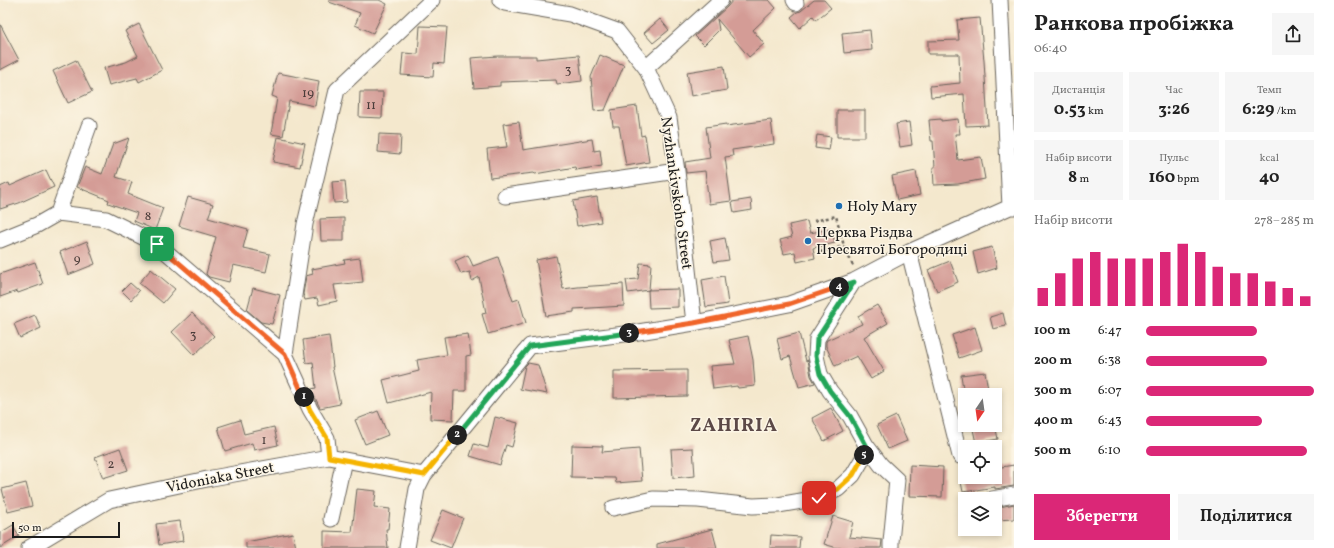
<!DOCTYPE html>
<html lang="uk">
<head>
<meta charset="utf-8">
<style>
	body { margin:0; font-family:Vollkorn,serif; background:#f6f6f6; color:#222; height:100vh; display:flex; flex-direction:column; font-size:15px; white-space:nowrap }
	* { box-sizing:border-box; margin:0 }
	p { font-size:13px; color:#767676 }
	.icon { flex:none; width:22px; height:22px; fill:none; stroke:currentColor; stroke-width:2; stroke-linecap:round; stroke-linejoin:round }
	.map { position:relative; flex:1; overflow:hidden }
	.drawer { display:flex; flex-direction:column; background:#fff; width:320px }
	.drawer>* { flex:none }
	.needle { width:26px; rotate:193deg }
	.tools { position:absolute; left:958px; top:388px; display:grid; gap:8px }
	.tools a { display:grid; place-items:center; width:44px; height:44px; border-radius:0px; background:#fff; box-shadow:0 2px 6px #0003; font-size:20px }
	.scale { position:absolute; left:12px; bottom:10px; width:108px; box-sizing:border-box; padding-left:4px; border:2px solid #1c1c1c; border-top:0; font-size:11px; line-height:14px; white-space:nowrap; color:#1c1c1c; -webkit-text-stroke:3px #fcf5e5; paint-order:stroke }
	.pin { position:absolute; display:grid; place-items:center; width:34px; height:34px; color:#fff; margin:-17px; border-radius:8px; box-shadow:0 2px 6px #0006 }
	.km { position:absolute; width:20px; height:20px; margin:-10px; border-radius:50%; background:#222; color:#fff; font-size:11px; line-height:20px; text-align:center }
	.round { display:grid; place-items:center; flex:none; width:42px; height:42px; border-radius:0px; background:#f6f6f6 }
	.head { display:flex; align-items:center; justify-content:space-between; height:68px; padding:0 20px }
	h1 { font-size:22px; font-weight:700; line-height:30px }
	.figures { display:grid; grid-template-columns:repeat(3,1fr); gap:6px; height:68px; padding:4px 20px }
	.figures div { display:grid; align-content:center; border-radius:0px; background:#f6f6f6; text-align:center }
	.figures b { font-size:17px; font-weight:700 }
	.figures small { font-size:11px; font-weight:400 }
	.figures p { font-size:11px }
	.chart { height:112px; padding:8px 20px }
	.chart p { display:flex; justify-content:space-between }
	.chart svg { width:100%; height:72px; margin-top:4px; stroke:#db2777; stroke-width:6 }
	.primary-button { display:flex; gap:8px; margin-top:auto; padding:8px 20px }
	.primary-button a { flex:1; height:46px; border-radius:0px; background:#db2777; color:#fff; font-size:16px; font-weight:700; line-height:46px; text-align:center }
	.primary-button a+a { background:#f6f6f6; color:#222 }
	ul { padding:0 20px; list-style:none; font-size:13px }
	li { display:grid; grid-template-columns:64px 48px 1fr; align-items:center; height:30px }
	li i { height:10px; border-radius:5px; background:#db2777 }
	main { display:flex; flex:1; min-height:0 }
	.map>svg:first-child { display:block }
	.building { fill:#d49c96 }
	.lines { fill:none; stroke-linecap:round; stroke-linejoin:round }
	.minor-casing { stroke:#68635a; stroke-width:17 }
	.path { stroke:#68635a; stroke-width:2.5; stroke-dasharray:3 3; stroke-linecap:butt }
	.minor { stroke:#fff; stroke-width:15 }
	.split-1-casing { stroke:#fff; stroke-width:8 }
	.split-2-casing { stroke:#fff; stroke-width:8 }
	.split-3-casing { stroke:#fff; stroke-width:8 }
	.split-4-casing { stroke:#fff; stroke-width:8 }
	.split-5-casing { stroke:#fff; stroke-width:8 }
	.split-6-casing { stroke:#fff; stroke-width:8 }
	.split-1 { stroke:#f0652b; stroke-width:5 }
	.split-2 { stroke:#f5b400; stroke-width:5 }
	.split-3 { stroke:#22a559; stroke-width:5 }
	.split-4 { stroke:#f0652b; stroke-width:5 }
	.split-5 { stroke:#22a559; stroke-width:5 }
	.split-6 { stroke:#f5b400; stroke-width:5 }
	.poi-dot { fill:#1f6fb2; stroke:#fcf5e5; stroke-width:1.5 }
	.labels { text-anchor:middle; stroke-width:3; stroke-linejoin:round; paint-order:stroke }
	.number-label { font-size:13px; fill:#4a3c3a }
	.street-label { font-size:15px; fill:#1c1c1c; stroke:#fcf5e5 }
	.poi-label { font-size:15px; fill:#1c1c1c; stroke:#fcf5e5; text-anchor:start }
	.district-label { font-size:19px; font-weight:bold; letter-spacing:1px; fill:#5c4947; stroke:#fcf5e5 }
</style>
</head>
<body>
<main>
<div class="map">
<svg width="1014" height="548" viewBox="0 0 1014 548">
	<rect width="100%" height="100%" fill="#fcf5e5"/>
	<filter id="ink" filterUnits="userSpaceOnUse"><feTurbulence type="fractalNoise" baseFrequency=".025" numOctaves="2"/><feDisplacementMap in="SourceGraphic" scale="8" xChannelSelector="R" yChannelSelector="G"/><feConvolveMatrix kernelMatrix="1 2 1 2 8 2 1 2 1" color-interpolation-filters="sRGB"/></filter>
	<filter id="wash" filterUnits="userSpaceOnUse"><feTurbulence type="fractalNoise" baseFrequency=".012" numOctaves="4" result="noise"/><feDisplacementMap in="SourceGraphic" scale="16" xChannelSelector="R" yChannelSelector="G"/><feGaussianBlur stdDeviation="0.9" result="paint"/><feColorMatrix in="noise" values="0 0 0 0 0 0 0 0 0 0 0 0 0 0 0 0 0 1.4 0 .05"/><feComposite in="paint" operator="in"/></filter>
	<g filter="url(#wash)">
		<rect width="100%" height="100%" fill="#f4e8cd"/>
		<g id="blocks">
			<path class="building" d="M329,0H379L387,4L373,33L355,25L360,13L329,2Z
				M733,0H769L776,8L753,30L764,44L749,57L717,19L719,30L704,45L695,36L727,7Z
				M814,0H824L831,8L816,20L813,16L800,28L791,17L797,12L801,11Z
				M980,18L984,61L988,125L966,126L964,94L931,97L930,86L960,83L959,54H928V41L959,40L957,20Z
				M660,19L669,30L653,43L644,33Z
				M0,24L19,60L0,70Z
				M139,24L162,70L139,82L137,78L109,85L104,68L126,62L138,56L125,31Z
				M420,26L447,27L444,64L434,63L433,77L401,75L403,53L418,54Z
				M870,30L872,50L844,53L842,33Z
				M579,55L582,81L557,84L556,80L500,82V86L474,88L471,58L498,56H536V59Z
				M600,55L624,65L605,110L594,111L591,77Z
				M76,60L92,92L68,103L53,71Z
				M724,66L727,90L691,96L687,72Z
				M278,73L319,81L315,106L289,101L283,136L271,134L277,98L272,96Z
				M360,92H383L382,118L359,117Z
				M637,106L641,136L645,135L649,162L626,166L619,126H613L611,110Z
				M837,110H865V137H837Z
				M941,119V121L958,119L960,134H955L958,160L981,157L985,179L958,184L934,185L933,167H935L933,141H931L929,120Z
				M771,120L774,144L732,150L733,156L725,157L731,201L709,204L705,171L686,173L685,162L710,158L706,127L726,124V126Z
				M519,122L523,150L592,139L594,151L600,150L602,166L576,170L575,167L535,174L534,173L490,178L487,149L507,147L503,124Z
				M909,122L912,145L900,147L896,124Z
				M379,134L401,135L400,154L378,152Z
				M817,135L831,137L829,150L815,148Z
				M278,137L305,143L300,167L273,162Z
				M129,138L116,177L132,182L128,194L163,208L155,230L134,221L137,213L108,203L109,200L77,187L85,167L102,174L113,144Z
				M46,170L54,187L19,203L0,209V187L9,183L10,186Z
				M916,171L920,195L897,200L892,176Z
				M345,181L347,202L334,203L332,182Z
				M188,197L213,204L208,218L248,229L243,248L270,254L266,272L233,265L229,282L209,277L206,274L216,237L179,226Z
				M597,197L601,222L577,226L573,201Z
				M751,199L752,210L734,213L732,202Z
				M344,218V241H321L320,219Z
				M807,221L810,233L831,229L835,243L813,248L815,258L797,262L795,252L784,254L780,240L792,237L789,225Z
				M725,238L729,260L714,262L710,241Z
				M87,241L95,264L68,275L60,252Z
				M992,247L997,268L978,274L973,252Z
				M468,255L473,266L498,257L513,301L519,299L526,323L488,334L482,314L486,313L479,277L472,281L470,272L461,274L455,261Z
				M556,256L563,289L578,287L623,284L624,306L574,309V312L546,316L536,260Z
				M360,258L363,282L334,285L337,301L319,305L317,298L305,300L303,294L306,276L313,274L312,269L345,263L344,260Z
				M950,261L958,282L937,291L928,270Z
				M35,262L43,284L18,293L17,291L0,297V274Z
				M640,263L651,264L649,290L628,293L626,280L638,279Z
				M151,269L175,289L163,303L139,283Z
				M724,276L728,304L706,307L702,280Z
				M130,283L139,291L131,300L122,291Z
				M253,288L280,295L272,324L261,322L247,310Z
				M678,289V307L649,308L648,290Z
				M877,305L888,323L864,337L884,371L871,379L857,356L835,366L826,346V342L827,340L862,324L858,316Z
				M192,313L214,336L194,355L172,332Z
				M1003,313L1006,326L993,329L990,317Z
				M35,315L41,328L20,338L14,324Z
				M975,327L982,350L959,358L952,335Z
				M799,333L806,361L808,360L811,376L815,383L799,387L790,356L782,359L777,339Z
				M468,334L471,355L466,356V391H454L453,420L430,419L431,392L389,403L383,380L419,371L417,360L447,355L444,337Z
				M329,336L333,367H332L340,404L320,408L311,389L316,388L313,362L306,363L303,340Z
				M748,336L753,360L755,386L738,388L737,386L713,389L710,366L735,364L729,340Z
				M528,363L538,365L547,394L520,389L525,366Z
				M687,370V396L614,398V371Z
				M985,372L989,395H964L961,375Z
				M831,408L843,431L824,441L812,418Z
				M378,411L388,435L365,444L355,420Z
				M896,416L907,441L888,449L877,425Z
				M495,417L518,423L512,447L506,445L500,465L470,456L474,444L488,448Z
				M240,420L244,434L274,427L278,445L254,450L252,443L225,451L218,427Z
				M972,425H995L998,439L976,443Z
				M572,445L603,446L602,452L639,449L642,481L616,483L615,478L571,477Z
				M120,448L128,470L103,478L95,457Z
				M693,448L695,476L673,478L671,449Z
				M910,465L943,467L942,497L909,496Z
				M1014,465V486L995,489V487L963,492L960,477H995V468Z
				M26,483L32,506L8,512L2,489Z
				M357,489L376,491L374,507L390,509L388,529H386L388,548H324V531L352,532Z
				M1014,504V519L995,520V508Z
				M443,510L463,518L451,548L430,540Z
				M833,516L853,522L849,537L882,540L881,548H837L824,544Z
				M180,521L183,541L159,545L156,524Z
				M13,525L19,536L0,548V533Z
				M712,529L717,548H657V544Z
				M293,533L296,548H246V542Z
				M771,535L800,537L799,548H770Z"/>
		</g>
	</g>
	<g filter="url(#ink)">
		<use href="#blocks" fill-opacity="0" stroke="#68635a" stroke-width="1"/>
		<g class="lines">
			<defs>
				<path id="minor" d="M500,0L505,3L570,14L617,31L646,68L669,118L677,171L694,323
					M794,0L796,3
					M1000,0L1010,207
					M646,68L721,0
					M505,196L677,171
					M58,213L89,126
					M0,240L37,225L58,213L106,219L157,244L285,354L310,409L327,438L329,457
					M909,252L960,456
					M285,354L305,224L337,90L432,0
					M866,445L881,465L897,480L891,542V548
					M992,499L1014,495
					M613,508L653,499L698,500L753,506L778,505L819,498L838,489L853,475L863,458L866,445L850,416L830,391L820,374L816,356L817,339L854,281
					M331,519L344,460
					M29,548L109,500L212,478L329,457L424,475
					M407,548L417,489L424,475L530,346L632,333L694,323L789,304L854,281L909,252L1010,207H1014"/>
			</defs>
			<use href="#minor" class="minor-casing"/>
			<path class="path" d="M814,221L836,216L844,246L853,266
				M820,252L844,246"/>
			<use href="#minor" class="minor"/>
		</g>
	</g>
	<g class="lines" filter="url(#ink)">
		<defs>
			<path id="split-1" d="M157,244L285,354L304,397"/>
			<path id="split-2" d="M304,397L310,410L327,438L329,457L424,475L457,435"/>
			<path id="split-3" d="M457,435L530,346L629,333"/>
			<path id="split-4" d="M629,333L694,323L789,304L839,287"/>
			<path id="split-5" d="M839,287L854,282L817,339L816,356L820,374L830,391L850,416L866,445L864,455"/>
			<path id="split-6" d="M819,498L838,489L853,475L864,455"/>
		</defs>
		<use href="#split-1" class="split-1-casing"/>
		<use href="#split-2" class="split-2-casing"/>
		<use href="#split-3" class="split-3-casing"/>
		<use href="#split-4" class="split-4-casing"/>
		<use href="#split-5" class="split-5-casing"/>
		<use href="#split-6" class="split-6-casing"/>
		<use href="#split-1" class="split-1"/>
		<use href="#split-2" class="split-2"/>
		<use href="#split-3" class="split-3"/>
		<use href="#split-4" class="split-4"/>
		<use href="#split-5" class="split-5"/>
		<use href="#split-6" class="split-6"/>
	</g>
	<g class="poi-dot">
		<circle cx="839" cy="206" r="4"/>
		<circle cx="808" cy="241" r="4"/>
	</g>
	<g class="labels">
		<g class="number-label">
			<text x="568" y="74">3</text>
			<text x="308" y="97">19</text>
			<text x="371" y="109">11</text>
			<text x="148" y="220">8</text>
			<text x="77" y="263">9</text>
			<text x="193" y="339">3</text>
			<text x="264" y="444">1</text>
			<text x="111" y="468">2</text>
		</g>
		<g class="street-label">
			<text transform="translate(677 193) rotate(82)" y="5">Nyzhankivskoho Street</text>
			<text transform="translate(220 477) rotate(-11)" y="5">Vidoniaka Street</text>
		</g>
		<g class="poi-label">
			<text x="847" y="211">Holy Mary</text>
			<text x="816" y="237">Церква Різдва<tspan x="816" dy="17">Пресвятої Богородиці</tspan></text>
		</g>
		<g class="district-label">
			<text x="734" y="431">ZAHIRIA</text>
		</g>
	</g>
</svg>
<div class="tools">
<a><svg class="needle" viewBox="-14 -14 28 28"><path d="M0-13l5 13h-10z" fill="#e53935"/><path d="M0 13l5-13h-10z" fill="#767676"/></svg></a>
<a><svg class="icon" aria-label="locate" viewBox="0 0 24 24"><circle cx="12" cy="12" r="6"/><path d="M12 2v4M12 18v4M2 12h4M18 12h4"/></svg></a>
<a><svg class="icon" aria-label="layers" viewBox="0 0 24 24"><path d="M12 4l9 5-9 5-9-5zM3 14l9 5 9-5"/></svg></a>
</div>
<div class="scale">50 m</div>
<div class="pin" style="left:157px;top:244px;background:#1e9e55"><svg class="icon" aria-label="arrive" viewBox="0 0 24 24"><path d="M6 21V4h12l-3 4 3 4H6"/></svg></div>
<div class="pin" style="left:819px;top:498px;background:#d93025"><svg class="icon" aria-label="check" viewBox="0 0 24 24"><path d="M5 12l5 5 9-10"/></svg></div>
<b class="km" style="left:304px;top:397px">1</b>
<b class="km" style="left:457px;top:435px">2</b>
<b class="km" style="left:629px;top:333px">3</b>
<b class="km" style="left:839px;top:287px">4</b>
<b class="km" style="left:864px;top:455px">5</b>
</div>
<section class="drawer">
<div class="head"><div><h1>Ранкова пробіжка</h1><p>06:40</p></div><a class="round"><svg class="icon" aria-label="share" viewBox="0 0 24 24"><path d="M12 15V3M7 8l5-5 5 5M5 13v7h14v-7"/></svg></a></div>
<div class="figures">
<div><p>Дистанція</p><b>0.53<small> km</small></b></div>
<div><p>Час</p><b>3:26</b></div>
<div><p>Темп</p><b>6:29<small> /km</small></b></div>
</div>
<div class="figures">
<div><p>Набір висоти</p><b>8<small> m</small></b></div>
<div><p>Пульс</p><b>160<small> bpm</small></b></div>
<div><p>kcal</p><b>40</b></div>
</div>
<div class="chart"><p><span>Набір висоти</span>278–285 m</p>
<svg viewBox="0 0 160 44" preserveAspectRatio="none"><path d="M5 44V33M15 44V24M25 44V15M35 44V11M45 44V15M55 44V15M65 44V15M75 44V11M85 44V6M95 44V11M105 44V20M115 44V24M125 44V24M135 44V29M145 44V33M155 44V38"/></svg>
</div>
<ul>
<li><b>100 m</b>6:47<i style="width:66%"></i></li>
<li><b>200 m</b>6:38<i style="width:72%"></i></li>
<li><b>300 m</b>6:07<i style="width:100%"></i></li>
<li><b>400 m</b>6:43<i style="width:69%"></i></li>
<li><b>500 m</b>6:10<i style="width:96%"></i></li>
</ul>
<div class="primary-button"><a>Зберегти</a><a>Поділитися</a></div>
</section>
</main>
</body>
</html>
